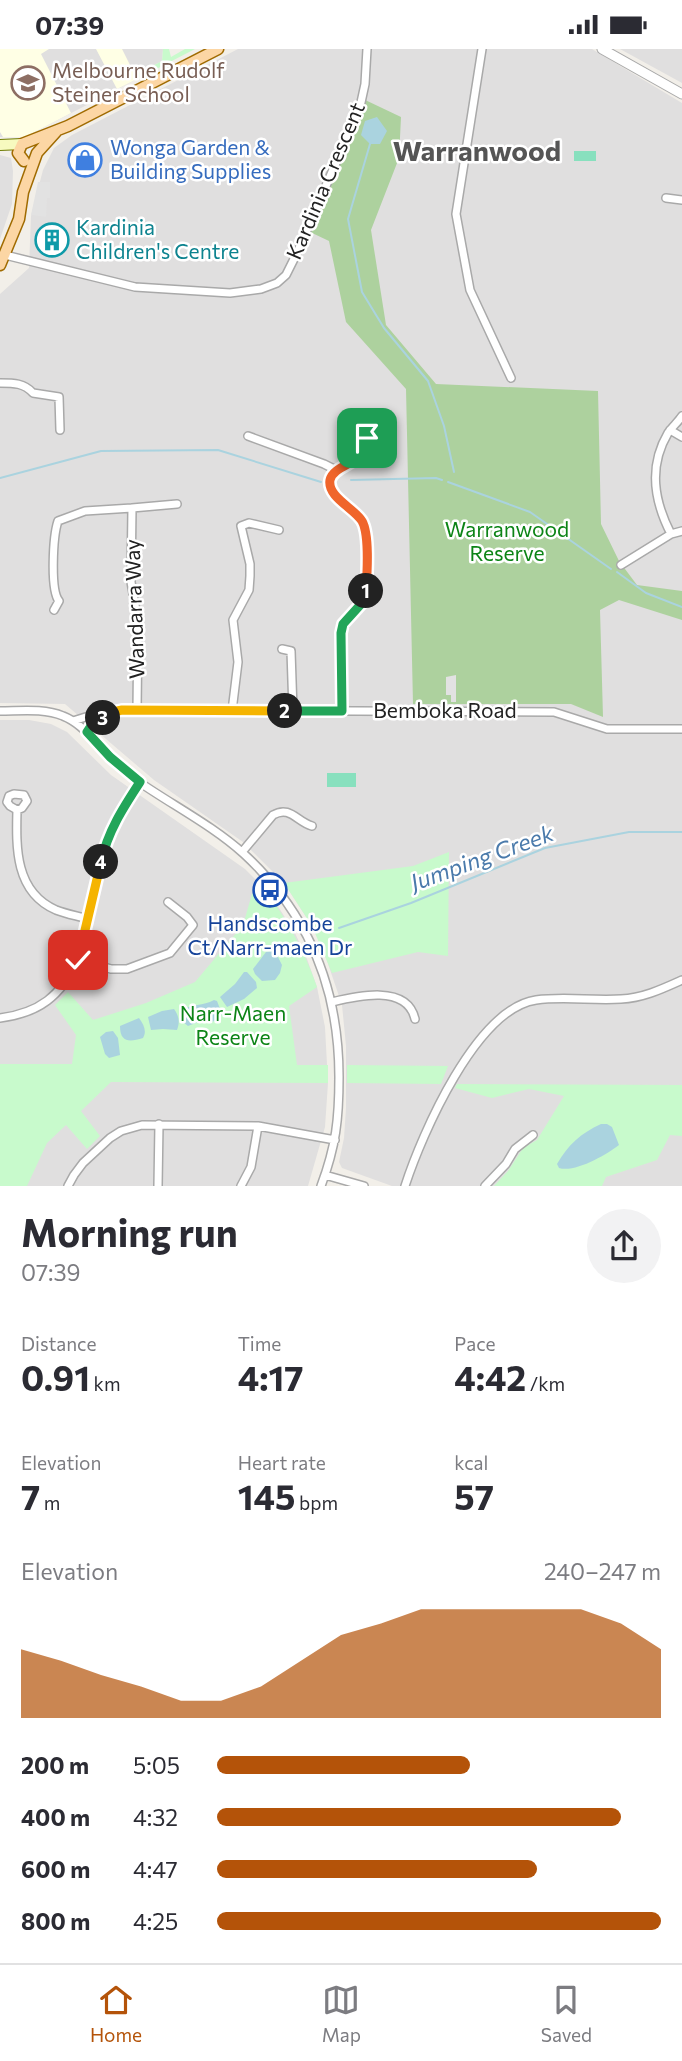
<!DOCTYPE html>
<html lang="en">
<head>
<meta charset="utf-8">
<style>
	body { margin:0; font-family:Commissioner,sans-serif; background:#f2f2f3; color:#2b2b33; height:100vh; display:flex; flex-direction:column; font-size:26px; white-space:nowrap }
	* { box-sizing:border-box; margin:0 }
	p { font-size:23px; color:#7c7c81 }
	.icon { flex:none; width:38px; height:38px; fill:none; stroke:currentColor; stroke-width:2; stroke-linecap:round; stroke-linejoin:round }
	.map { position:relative; height:1137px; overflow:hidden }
	.details { display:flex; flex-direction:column; background:#fff; flex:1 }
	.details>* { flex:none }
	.pin { position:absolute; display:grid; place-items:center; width:60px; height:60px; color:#fff; margin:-30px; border-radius:14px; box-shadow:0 4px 10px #0006 }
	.km { position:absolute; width:35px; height:35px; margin:-18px; border-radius:50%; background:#222; color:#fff; font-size:19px; line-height:35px; text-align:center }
	.round { display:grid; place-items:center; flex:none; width:74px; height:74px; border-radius:37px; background:#f2f2f3 }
	.head { display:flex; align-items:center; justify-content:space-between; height:119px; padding:0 21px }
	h1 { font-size:38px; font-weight:700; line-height:52px }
	.figures { display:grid; grid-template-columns:repeat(3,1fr); gap:10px; height:119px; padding:7px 21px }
	.figures div { display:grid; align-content:center }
	.figures b { font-size:35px; font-weight:700 }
	.figures small { font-size:19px; font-weight:400 }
	.figures p { font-size:19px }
	.chart { height:196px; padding:14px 21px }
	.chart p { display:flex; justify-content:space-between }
	.chart svg { width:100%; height:126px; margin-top:7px; fill:#b45309; opacity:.7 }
	ul { padding:0 21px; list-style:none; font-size:23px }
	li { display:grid; grid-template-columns:112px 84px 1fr; align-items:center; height:52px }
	li i { height:18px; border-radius:9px; background:#b45309 }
	.status { display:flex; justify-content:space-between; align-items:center; height:49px; padding:0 35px; background:#fff; direction:ltr }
	.status svg { height:19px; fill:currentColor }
	.tab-bar { display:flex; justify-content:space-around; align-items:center; height:98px; border-top:2px solid #e1e1e2; background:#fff; font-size:19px; color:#7c7c81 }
	.tab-bar a { display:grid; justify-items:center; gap:4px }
	.tab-bar .current { color:#b45309 }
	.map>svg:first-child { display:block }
	.residential { fill:#e0dfdf }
	.education { fill:#ffffe5 }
	.forest { fill:#add19e }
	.park { fill:#c8facc }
	.pitch { fill:#88e0be }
	.parking { fill:#e2e2e2 }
	.water { fill:#aad3df }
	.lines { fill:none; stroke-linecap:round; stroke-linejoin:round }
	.stream { stroke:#aad3df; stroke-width:2 }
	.minor-casing { stroke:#a9a9a9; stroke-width:10 }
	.tertiary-casing { stroke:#a9a9a9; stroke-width:11 }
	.secondary-casing { stroke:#707d05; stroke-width:12 }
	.primary-casing { stroke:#a06b00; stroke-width:13 }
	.minor { stroke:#fff; stroke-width:7 }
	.tertiary { stroke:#fff; stroke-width:9 }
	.secondary { stroke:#f7fabf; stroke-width:10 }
	.primary { stroke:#fcd6a4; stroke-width:10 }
	.split-1-casing { stroke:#fff; stroke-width:14 }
	.split-2-casing { stroke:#fff; stroke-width:14 }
	.split-3-casing { stroke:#fff; stroke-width:14 }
	.split-4-casing { stroke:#fff; stroke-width:14 }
	.split-5-casing { stroke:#fff; stroke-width:14 }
	.split-1 { stroke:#f0652b; stroke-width:9 }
	.split-2 { stroke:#22a559; stroke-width:9 }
	.split-3 { stroke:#f5b400; stroke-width:9 }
	.split-4 { stroke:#22a559; stroke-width:9 }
	.split-5 { stroke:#f5b400; stroke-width:9 }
	.labels { text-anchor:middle; stroke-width:5; stroke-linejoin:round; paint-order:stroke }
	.education-label { font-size:21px; fill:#785e54; stroke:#fff; text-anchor:start }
	.shop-label { font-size:21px; fill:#366cbe; stroke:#fff; text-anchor:start }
	.street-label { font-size:21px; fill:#222; stroke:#fff }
	.culture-label { font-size:21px; fill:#0d838f; stroke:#fff; text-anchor:start }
	.park-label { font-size:21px; fill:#0c8416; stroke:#fff }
	.transit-label { font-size:21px; fill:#164399; stroke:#fff }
	.water-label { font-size:23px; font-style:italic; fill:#4a7aab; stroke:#fff }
	.district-label { font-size:28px; font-weight:bold; fill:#555; stroke:#fff }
</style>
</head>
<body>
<div class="status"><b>07:39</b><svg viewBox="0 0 49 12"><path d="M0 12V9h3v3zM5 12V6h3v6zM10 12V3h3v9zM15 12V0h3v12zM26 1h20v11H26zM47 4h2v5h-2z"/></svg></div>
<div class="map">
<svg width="682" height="1137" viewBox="0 0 682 1137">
	<rect width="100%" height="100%" fill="#f2efe9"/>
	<path class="residential" d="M0,0H163L162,12L135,26L137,30L25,88H0Z
		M238,0H592L682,54V1137H392L342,1119L339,1113L344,1089L346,1059V997L342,956L323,900L312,877L284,834L243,793L154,731L65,655L0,654V245L29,219L31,167L43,121L54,99L72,86Z
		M620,0H682V34Z
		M0,106L11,109L13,122L12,155L0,190Z
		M0,671H29L51,675L67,683L111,726L245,820L261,836L279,859L295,884L307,910L317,938L325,978L328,1034L325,1078L308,1137H0Z"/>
	<path class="education" d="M0,0H49L41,5L71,64L25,88H3L0,83Z
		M96,0H122L137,30L117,40Z"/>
	<path class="forest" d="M361,49L401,68L399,109L371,181L386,276L436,335L598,342L601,475L619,512L637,536L682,542V571L619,551L600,561L603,668L571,655H413L406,340L346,273L329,192L310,183Z"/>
	<path class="park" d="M163,0H169L171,8L185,0H195L137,30L135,26L162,12Z
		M449,803L448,907L418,903L332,924L312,877L284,834L413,817Z
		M261,836C286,868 304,900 317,938L289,957L297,1016H328V1034L111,1033L81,1062L100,1087L87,1100L66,1076L47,1094L27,1137H0V1015H72L76,986L55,956L68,943L93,971L146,954L195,933L243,876L252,845Z
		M347,1016L448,1017L441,1035L347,1034Z
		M457,1035L682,1036V1087L670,1086L657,1111L606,1128L602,1137H494L508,1122L523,1099L537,1091L564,1047L529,1040L492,1049L455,1039Z"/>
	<path class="pitch" d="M574,102H596V112H574Z
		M327,724H356V738H327Z"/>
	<path class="parking" d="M38,133H50V149H47L46,168L31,166Z
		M456,626V653H451V646H446V628Z"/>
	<path class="water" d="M377,68L387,82L380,95H370L361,86L365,72Z
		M271,902L277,906L282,916L280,924L275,931L262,932L255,925L253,920L266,903Z
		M244,923H247L256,933L257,939L244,950L227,958L220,948L235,935Z
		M214,951L217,952L222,965L218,971L211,973L203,971L188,977L183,973L181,961C192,955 203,957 214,951Z
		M174,960C179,967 180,973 177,981L163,980L151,981L148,968L162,962Z
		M139,969C144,976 147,982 143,989C130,993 120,994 120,977Z
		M113,982L118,989L120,1006L109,1009L105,1005L100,988L106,983Z
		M601,1075H607L612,1078L619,1096C606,1106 575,1124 559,1119L557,1115C568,1096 581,1084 601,1075Z"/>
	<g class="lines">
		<path class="stream" d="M370,95L348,170L362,243L384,279L428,332L444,377L454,423
			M0,429L101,402L218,401L321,433
			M351,431L436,429L442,431
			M448,433L530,463L611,520
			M617,523L646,544L682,558
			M339,879L411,854L545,799L629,783H682"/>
		<defs>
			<path id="minor" d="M482,0L456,165L470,241L511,329
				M666,149L682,151
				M5,206L135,238L230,244L261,240L277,234L286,226L297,204L360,58L365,35L367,0
				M0,334C14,334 24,334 33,344L59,348L60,381
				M670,381L682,388
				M248,387L324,415L338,422
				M132,459L177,455
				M671,485C654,452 648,418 668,384C672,378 678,373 682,367
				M621,516L671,485L682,482
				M54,561L59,552C50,541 53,487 58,472L85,462L132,459L131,533L138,573L137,661
				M282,600L291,602L293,662
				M0,662C20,662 44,659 63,667C81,674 91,689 103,701C114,713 126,723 139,733C174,757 213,777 244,805C309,865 339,940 339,1028C339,1070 336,1097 321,1137
				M232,662L238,613L233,571L249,541L250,527V515L241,477L249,474L279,481
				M342,662L341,584C345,571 356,565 362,553C368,542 369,491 365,478C360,460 327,449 330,431C334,413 371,415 367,389
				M73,672L92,666L137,661L554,663L607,680H682
				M87,683L91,677L111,664
				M17,761L22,759L27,752L24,746L14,745L9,747L7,753L10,757L17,761C16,799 15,843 56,861C66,865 78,867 88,870
				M242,803L273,766C290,756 297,773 312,777
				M78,911L111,920H127L170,904L193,876L187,868L168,853
				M332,953C357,947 407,935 415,970
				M0,969C39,964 61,947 78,911L107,789L116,769L140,733
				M325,1126L364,1137
				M68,1137L74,1126L83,1114L110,1089L121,1082L142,1076L258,1077L335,1091
				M158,1137L159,1075
				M241,1137L251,1118L258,1077
				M405,1137C422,1085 476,960 536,951C564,947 593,952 621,950C643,949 662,940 682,931
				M485,1137L506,1115L515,1100L533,1086"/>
			<path id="tertiary" d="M602,0L682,45"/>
			<path id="secondary" d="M0,96L22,95"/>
			<path id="primary" d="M24,112L18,104L22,95L68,77L218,0
				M0,216L19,170L23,143L37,104L56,83"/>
		</defs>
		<use href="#minor" class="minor-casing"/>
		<use href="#tertiary" class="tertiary-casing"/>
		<use href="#secondary" class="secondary-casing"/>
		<use href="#primary" class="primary-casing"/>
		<use href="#minor" class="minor"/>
		<use href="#tertiary" class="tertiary"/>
		<use href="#secondary" class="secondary"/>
		<use href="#primary" class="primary"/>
	</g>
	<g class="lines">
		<defs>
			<path id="split-1" d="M366,542C367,526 370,486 362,472C354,459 327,448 330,431C334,414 371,414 367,389"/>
			<path id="split-2" d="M285,662H342L341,584L343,575L362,554L366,542"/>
			<path id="split-3" d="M103,669L113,663L122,661L285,662"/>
			<path id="split-4" d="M101,813C108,782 123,759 140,733L110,708L87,683L91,677L103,669"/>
			<path id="split-5" d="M78,911L101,813"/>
		</defs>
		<use href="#split-1" class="split-1-casing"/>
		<use href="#split-2" class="split-2-casing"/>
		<use href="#split-3" class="split-3-casing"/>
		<use href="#split-4" class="split-4-casing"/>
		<use href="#split-5" class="split-5-casing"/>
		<use href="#split-1" class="split-1"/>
		<use href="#split-2" class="split-2"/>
		<use href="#split-3" class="split-3"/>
		<use href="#split-4" class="split-4"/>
		<use href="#split-5" class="split-5"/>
	</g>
	<defs>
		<symbol id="school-ring" viewBox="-11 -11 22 22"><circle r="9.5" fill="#fff" stroke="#8d6e63" stroke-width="1.5"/><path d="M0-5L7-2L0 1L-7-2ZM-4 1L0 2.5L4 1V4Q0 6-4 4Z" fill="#8d6e63"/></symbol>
		<symbol id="shop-ring" viewBox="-11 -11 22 22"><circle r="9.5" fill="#fff" stroke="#3f7fe0" stroke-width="1.5"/><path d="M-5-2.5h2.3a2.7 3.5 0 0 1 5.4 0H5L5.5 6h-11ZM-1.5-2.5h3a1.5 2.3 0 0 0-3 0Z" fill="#3f7fe0"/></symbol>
		<symbol id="building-ring" viewBox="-11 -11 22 22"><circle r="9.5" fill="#fff" stroke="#0f9aa8" stroke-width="1.5"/><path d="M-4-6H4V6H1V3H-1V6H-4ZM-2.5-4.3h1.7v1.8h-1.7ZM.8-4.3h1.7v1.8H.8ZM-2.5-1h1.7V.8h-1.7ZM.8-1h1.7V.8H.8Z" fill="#0f9aa8"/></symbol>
		<symbol id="bus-ring" viewBox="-11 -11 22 22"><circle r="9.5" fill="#fff" stroke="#1a4fb4" stroke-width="1.5"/><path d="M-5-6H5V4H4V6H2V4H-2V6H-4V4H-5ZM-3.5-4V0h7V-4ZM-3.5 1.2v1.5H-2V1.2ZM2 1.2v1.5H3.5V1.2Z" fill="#1a4fb4"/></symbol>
	</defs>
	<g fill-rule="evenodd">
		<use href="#school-ring" x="9" y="15" width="38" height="38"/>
		<use href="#shop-ring" x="66" y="92" width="38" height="38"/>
		<use href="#building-ring" x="33" y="172" width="38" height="38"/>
		<use href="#bus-ring" x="251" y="822" width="38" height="38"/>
	</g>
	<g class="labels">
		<g class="education-label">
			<text x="52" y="29">Melbourne Rudolf<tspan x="52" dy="24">Steiner School</tspan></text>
		</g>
		<g class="shop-label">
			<text x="110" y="106">Wonga Garden &amp;<tspan x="110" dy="24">Building Supplies</tspan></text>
		</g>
		<g class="street-label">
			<text transform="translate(326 132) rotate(-67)" y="7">Kardinia Crescent</text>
			<text transform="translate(135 560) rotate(-92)" y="7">Wandarra Way</text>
			<text x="445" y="669">Bemboka Road</text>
		</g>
		<g class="culture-label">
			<text x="76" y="186">Kardinia<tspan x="76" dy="24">Children's Centre</tspan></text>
		</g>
		<g class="park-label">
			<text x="507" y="488">Warranwood<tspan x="507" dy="24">Reserve</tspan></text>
			<text x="233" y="972">Narr-Maen<tspan x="233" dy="24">Reserve</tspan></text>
		</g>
		<g class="transit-label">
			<text x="270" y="882">Handscombe<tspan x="270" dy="24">Ct/Narr-maen Dr</tspan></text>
		</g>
		<g class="water-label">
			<text transform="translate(482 809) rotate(-20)" y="8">Jumping Creek</text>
		</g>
		<g class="district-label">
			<text x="477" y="112">Warranwood</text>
		</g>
	</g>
</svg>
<div class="pin" style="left:367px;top:389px;background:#1e9e55"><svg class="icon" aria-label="arrive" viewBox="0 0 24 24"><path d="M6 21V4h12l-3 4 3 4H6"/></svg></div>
<div class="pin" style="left:78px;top:911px;background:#d93025"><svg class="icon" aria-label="check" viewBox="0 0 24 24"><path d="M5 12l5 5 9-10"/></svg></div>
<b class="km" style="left:366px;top:542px">1</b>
<b class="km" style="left:285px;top:662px">2</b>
<b class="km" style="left:103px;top:669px">3</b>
<b class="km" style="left:101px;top:813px">4</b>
</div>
<section class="details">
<div class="head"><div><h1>Morning run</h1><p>07:39</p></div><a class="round"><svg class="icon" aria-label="share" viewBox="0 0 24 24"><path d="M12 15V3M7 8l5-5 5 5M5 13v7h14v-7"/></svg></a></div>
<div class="figures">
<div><p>Distance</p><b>0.91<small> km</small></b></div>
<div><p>Time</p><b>4:17</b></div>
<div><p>Pace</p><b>4:42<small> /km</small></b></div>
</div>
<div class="figures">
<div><p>Elevation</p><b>7<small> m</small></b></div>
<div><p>Heart rate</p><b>145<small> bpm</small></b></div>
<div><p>kcal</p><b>57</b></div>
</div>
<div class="chart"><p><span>Elevation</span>240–247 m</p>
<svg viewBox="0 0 160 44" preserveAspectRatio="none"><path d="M0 44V20L10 24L20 29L30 33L40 38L50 38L60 33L70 24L80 15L90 11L100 6L110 6L120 6L130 6L140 6L150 11L160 20V44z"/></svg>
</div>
<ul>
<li><b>200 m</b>5:05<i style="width:57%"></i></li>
<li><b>400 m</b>4:32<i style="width:91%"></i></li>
<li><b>600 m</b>4:47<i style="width:72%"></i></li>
<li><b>800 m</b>4:25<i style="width:100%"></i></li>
</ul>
</section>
<nav class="tab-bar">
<a class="current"><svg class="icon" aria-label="home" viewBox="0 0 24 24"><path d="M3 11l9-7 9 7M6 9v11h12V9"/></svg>Home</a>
<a><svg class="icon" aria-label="map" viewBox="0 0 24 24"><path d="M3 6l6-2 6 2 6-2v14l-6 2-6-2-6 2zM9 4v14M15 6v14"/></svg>Map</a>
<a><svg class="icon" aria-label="saved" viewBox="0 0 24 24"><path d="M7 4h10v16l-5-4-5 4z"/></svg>Saved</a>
</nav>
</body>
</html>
